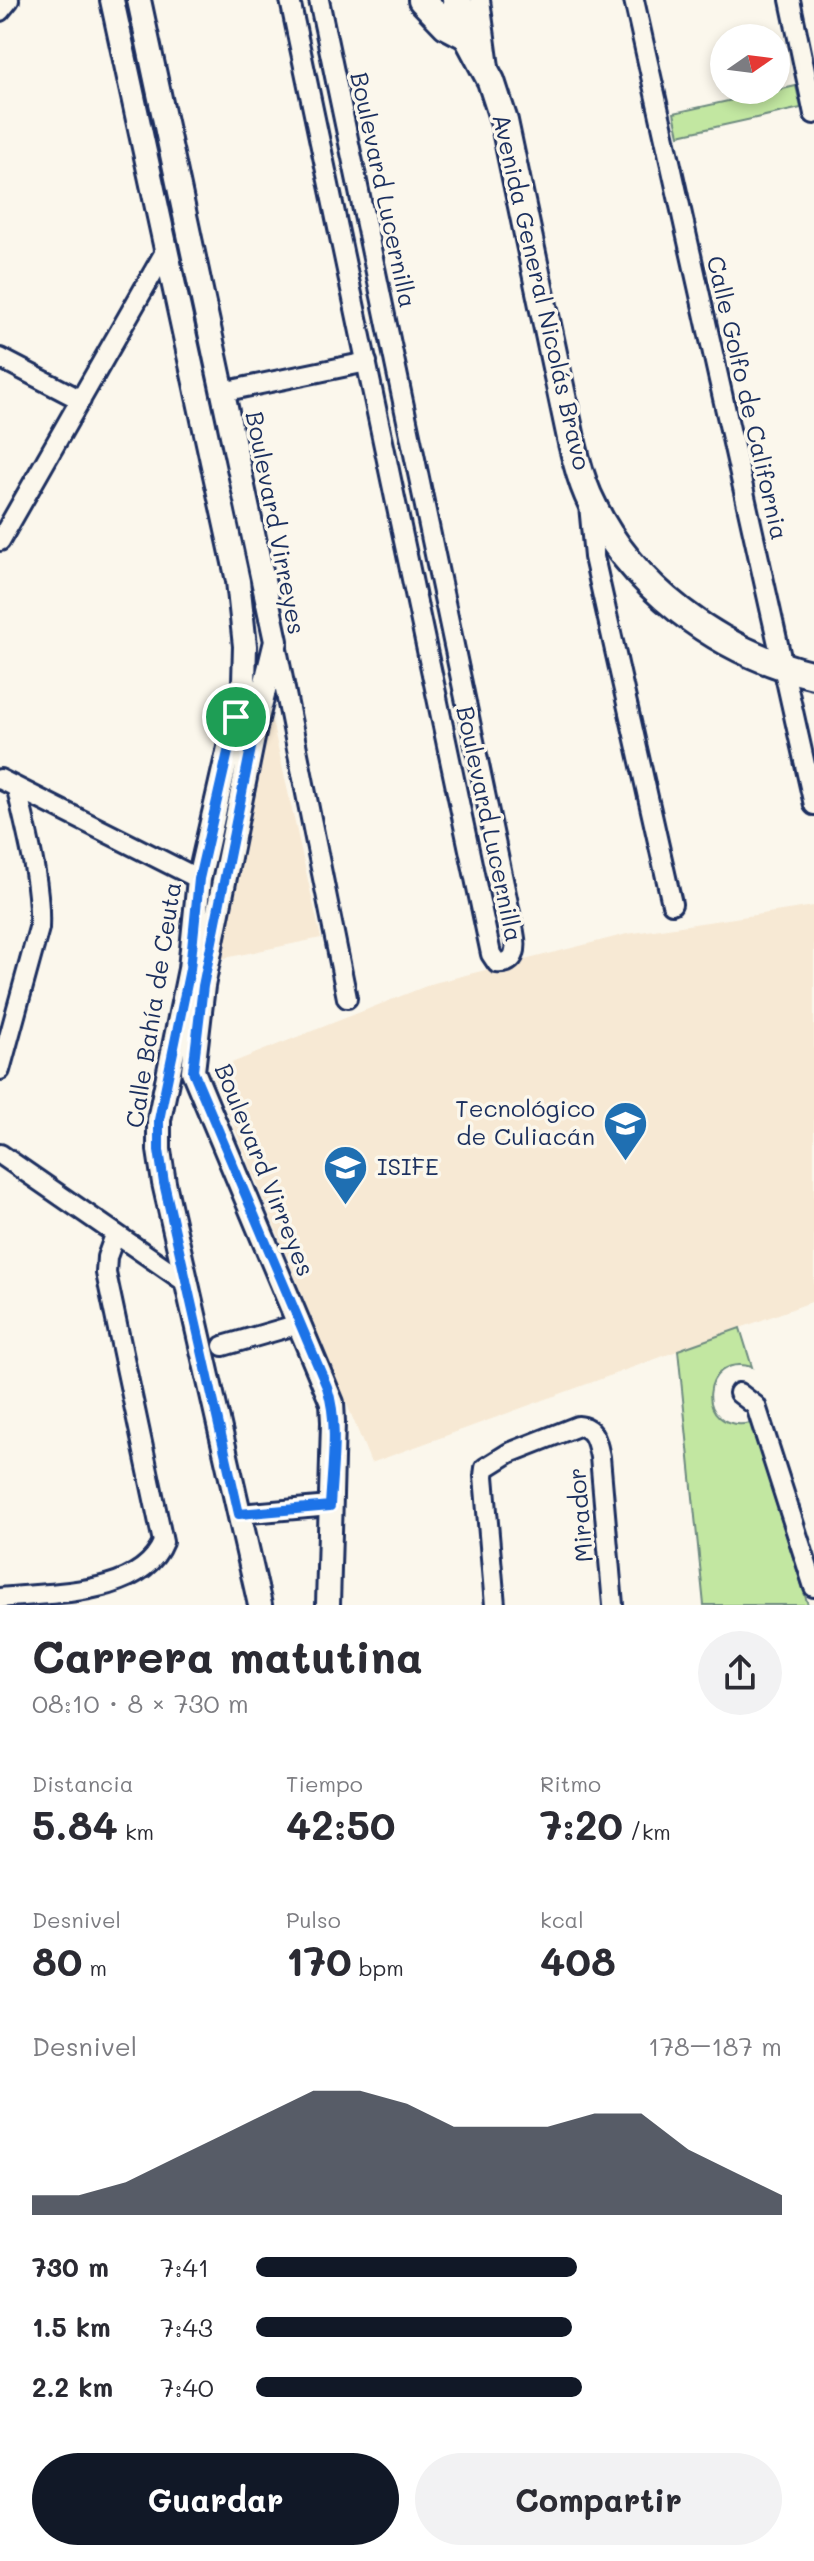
<!DOCTYPE html>
<html lang="es">
<head>
<meta charset="utf-8">
<style>
	body { margin:0; font-family:Mali,sans-serif; background:#f2f2f3; color:#2b2b33; height:100vh; display:flex; flex-direction:column; font-size:30px; white-space:nowrap }
	* { box-sizing:border-box; margin:0 }
	p { font-size:26px; color:#7c7c81 }
	.icon { flex:none; width:44px; height:44px; fill:none; stroke:currentColor; stroke-width:2; stroke-linecap:round; stroke-linejoin:round }
	.map { position:relative; height:1605px; overflow:hidden }
	.panel { display:flex; flex-direction:column; background:#fff; flex:1 }
	.panel>* { flex:none }
	.needle { width:52px; rotate:76deg }
	.controls { position:absolute; left:710px; top:24px; display:grid; gap:16px }
	.controls a { display:grid; place-items:center; width:80px; height:80px; border-radius:50%; background:#fff; box-shadow:0 4px 12px #0003; font-size:40px }
	.pin { position:absolute; display:grid; place-items:center; width:68px; height:68px; color:#fff; margin:-34px; border:4px solid #fff; border-radius:50%; box-shadow:0 2px 8px #0007 }
	.round { display:grid; place-items:center; flex:none; width:84px; height:84px; border-radius:42px; background:#f2f2f3 }
	.overview { display:flex; align-items:center; justify-content:space-between; height:136px; padding:0 32px }
	h1 { font-size:44px; font-weight:800; line-height:60px }
	.figures { display:grid; grid-template-columns:repeat(3,1fr); gap:12px; height:136px; padding:8px 32px }
	.figures div { display:grid; align-content:center }
	.figures b { font-size:40px; font-weight:800 }
	.figures small { font-size:22px; font-weight:400 }
	.figures p { font-size:22px }
	.chart { height:224px; padding:16px 32px }
	.chart p { display:flex; justify-content:space-between }
	.chart svg { width:100%; height:144px; margin-top:8px; fill:#111827; opacity:.7 }
	.action { display:flex; gap:16px; margin-top:auto; padding:16px 32px }
	.action a { flex:1; height:92px; border-radius:48px; background:#111827; color:#fff; font-size:32px; font-weight:800; line-height:92px; text-align:center }
	.action a+a { background:#f2f2f3; color:#2b2b33 }
	ul { padding:0 32px; list-style:none; font-size:26px }
	li { display:grid; grid-template-columns:128px 96px 1fr; align-items:center; height:60px }
	li i { height:20px; border-radius:10px; background:#111827 }
	.map>svg:first-child { display:block }
	.built { fill:#f7e9d4 }
	.green { fill:#c2e7a1; stroke:#6e8b80; stroke-width:2 }
	.lines { fill:none; stroke-linecap:round; stroke-linejoin:round }
	.minor-casing { stroke:#1b2f5e; stroke-width:24 }
	.tertiary-casing { stroke:#1b2f5e; stroke-width:28 }
	.secondary-casing { stroke:#1b2f5e; stroke-width:32 }
	.minor { stroke:#fbf7ec; stroke-width:18 }
	.tertiary { stroke:#fbf7ec; stroke-width:22 }
	.secondary { stroke:#fbf7ec; stroke-width:26 }
	.route-casing { stroke:#fff; stroke-width:16 }
	.route { stroke:#1a73e8; stroke-width:10 }
	.labels { text-anchor:middle; stroke-width:7; stroke-linejoin:round; paint-order:stroke }
	.street-label { font-size:24px; fill:#1b2f5e; stroke:#fbf7ec }
	.poi-label { font-size:24px; fill:#1b2f5e; stroke:#fbf7ec; text-anchor:end }
</style>
</head>
<body>
<div class="map">
<svg width="814" height="1605" viewBox="0 0 814 1605">
	<rect width="100%" height="100%" fill="#fbf7ec"/>
	<filter id="ink" filterUnits="userSpaceOnUse"><feTurbulence type="fractalNoise" baseFrequency=".0125" numOctaves="2"/><feDisplacementMap in="SourceGraphic" scale="16" xChannelSelector="R" yChannelSelector="G"/><feConvolveMatrix kernelMatrix="1 2 1 2 8 2 1 2 1" color-interpolation-filters="sRGB"/></filter>
	<g filter="url(#ink)">
		<path class="built" d="M270,712L321,938L220,959Z
			M814,906V1301L371,1463L211,1071L434,983L627,934Z"/>
		<path class="green" d="M796,86L801,108L679,135L674,113Z
			M740,1328L752,1367C700,1351 693,1435 751,1423L808,1605H704L678,1350Z"/>
		<g class="lines">
			<defs>
				<path id="minor" d="M290,0L491,954L497,963C517,965 517,947 514,932L319,0
					M480,0L489,67
					M634,0L814,805
					M790,0L814,114
					M0,11L9,0
					M0,358L81,400
					M222,392L367,362
					M589,505L594,557L672,904
					M0,541L166,250
					M276,644L347,998
					M0,779L199,879
					M0,1070L39,928C41,882 27,834 17,789
					M0,1154L187,1283
					M223,1346L299,1324
					M739,1393L756,1406L814,1587
					M239,1514L330,1506
					M0,1598C50,1592 141,1597 163,1542L106,1273L107,1257L115,1235
					M495,1605L484,1476L485,1468L509,1453L578,1426C595,1427 597,1443 600,1457L613,1605"/>
				<path id="tertiary" d="M112,0L238,581L245,646L244,682L199,879L190,969L159,1120V1150L164,1183L260,1605
					M139,0L276,641L256,723L203,986L193,1071L332,1403L333,1422L328,1605"/>
				<path id="secondary" d="M422,0L446,25L467,36
					M456,0L463,13L467,36L491,81L504,121L572,443C576,460 581,479 588,495C628,586 719,653 814,675"/>
			</defs>
			<use href="#minor" class="minor-casing"/>
			<use href="#tertiary" class="tertiary-casing"/>
			<use href="#secondary" class="secondary-casing"/>
			<use href="#minor" class="minor"/>
			<use href="#tertiary" class="tertiary"/>
			<use href="#secondary" class="secondary"/>
		</g>
	</g>
	<g class="lines" filter="url(#ink)">
		<defs>
			<path id="route" d="M236,717L256,723L203,986L193,1071L327,1387C339,1425 332,1467 330,1506L239,1514L164,1183L159,1150V1120L190,969L199,879Z"/>
		</defs>
		<use href="#route" class="route-casing"/>
		<use href="#route" class="route"/>
	</g>
	<defs>
		<symbol id="university-pin" viewBox="-11 -11 22 30"><path d="M0 17L-7.5 6A9.5 9.5 0 1 1 7.5 6Z" fill="#1f6fb2" stroke="#fbf7ec"/><path d="M0-5L7-2L0 1L-7-2ZM-4 1L0 2.5L4 1V4Q0 6-4 4Z" fill="#fff"/></symbol>
		<symbol id="school-pin" viewBox="-11 -11 22 30"><path d="M0 17L-7.5 6A9.5 9.5 0 1 1 7.5 6Z" fill="#1f6fb2" stroke="#fbf7ec"/><path d="M0-5L7-2L0 1L-7-2ZM-4 1L0 2.5L4 1V4Q0 6-4 4Z" fill="#fff"/></symbol>
	</defs>
	<g fill-rule="evenodd">
		<use href="#university-pin" x="600" y="1098" width="51" height="69"/>
		<use href="#school-pin" x="320" y="1142" width="51" height="69"/>
	</g>
	<g class="labels">
		<g class="street-label">
			<text transform="translate(383 190) rotate(78)" y="8">Boulevard Lucernilla</text>
			<text transform="translate(541 292) rotate(77)" y="8">Avenida General Nicolás Bravo</text>
			<text transform="translate(747 398) rotate(77)" y="8">Calle Golfo de California</text>
			<text transform="translate(275 523) rotate(79)" y="8">Boulevard Virreyes</text>
			<text transform="translate(489 824) rotate(78)" y="8">Boulevard Lucernilla</text>
			<text transform="translate(154 1005) rotate(-81)" y="8">Calle Bahía de Ceuta</text>
			<text transform="translate(264 1170) rotate(68)" y="8">Boulevard Virreyes</text>
			<text transform="translate(581 1515) rotate(-95)" y="8">Mirador</text>
		</g>
		<g class="poi-label">
			<text x="595" y="1117">Tecnológico<tspan x="595" dy="28">de Culiacán</tspan></text>
			<text x="377" y="1175" text-anchor="start">ISIFE</text>
		</g>
	</g>
</svg>
<div class="controls">
<a><svg class="needle" viewBox="-14 -14 28 28"><path d="M0-13l5 13h-10z" fill="#e53935"/><path d="M0 13l5-13h-10z" fill="#7c7c81"/></svg></a>
</div>
<div class="pin" style="left:236px;top:717px;background:#1e9e55"><svg class="icon" aria-label="arrive" viewBox="0 0 24 24"><path d="M6 21V4h12l-3 4 3 4H6"/></svg></div>
</div>
<section class="panel">
<div class="overview"><div><h1>Carrera matutina</h1><p>08:10 · 8 × 730 m</p></div><a class="round"><svg class="icon" aria-label="share" viewBox="0 0 24 24"><path d="M12 15V3M7 8l5-5 5 5M5 13v7h14v-7"/></svg></a></div>
<div class="figures">
<div><p>Distancia</p><b>5.84<small> km</small></b></div>
<div><p>Tiempo</p><b>42:50</b></div>
<div><p>Ritmo</p><b>7:20<small> /km</small></b></div>
</div>
<div class="figures">
<div><p>Desnivel</p><b>80<small> m</small></b></div>
<div><p>Pulso</p><b>170<small> bpm</small></b></div>
<div><p>kcal</p><b>408</b></div>
</div>
<div class="chart"><p><span>Desnivel</span>178–187 m</p>
<svg viewBox="0 0 160 44" preserveAspectRatio="none"><path d="M0 44V38L10 38L20 34L30 27L40 20L50 13L60 6L70 6L80 10L90 17L100 17L110 17L120 13L130 13L140 24L150 31L160 38V44z"/></svg>
</div>
<ul>
<li><b>730 m</b>7:41<i style="width:61%"></i></li>
<li><b>1.5 km</b>7:43<i style="width:60%"></i></li>
<li><b>2.2 km</b>7:40<i style="width:62%"></i></li>
</ul>
<div class="action"><a>Guardar</a><a>Compartir</a></div>
</section>
</body>
</html>
